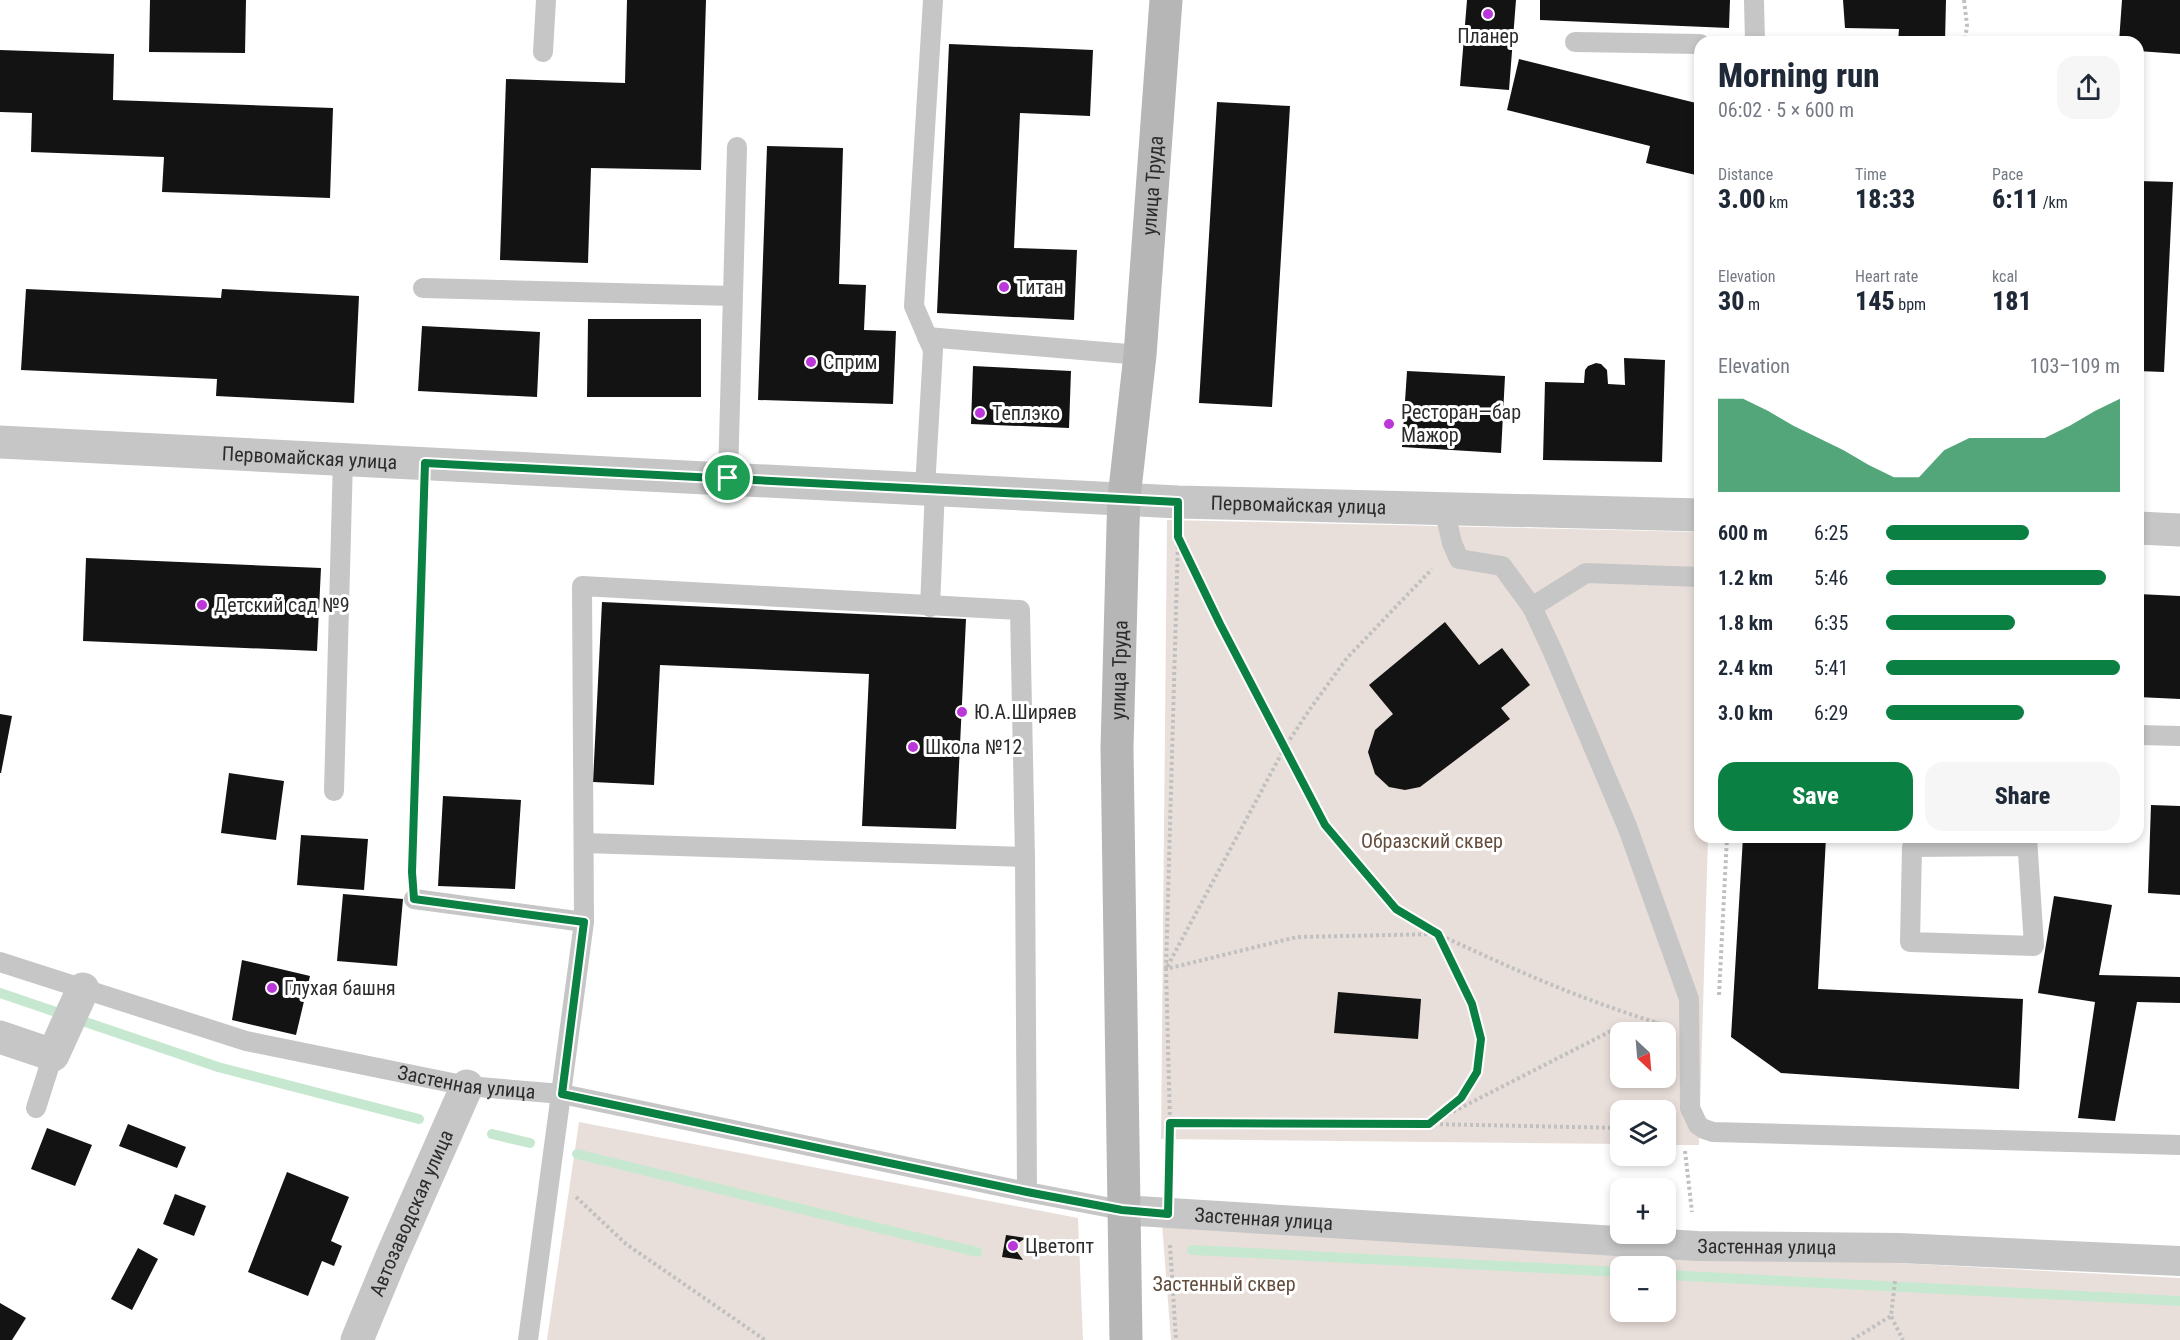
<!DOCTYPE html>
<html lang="en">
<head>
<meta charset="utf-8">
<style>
	body { margin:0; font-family:"Roboto Condensed",sans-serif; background:#f6f6f7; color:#1f2937; height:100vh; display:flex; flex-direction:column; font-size:22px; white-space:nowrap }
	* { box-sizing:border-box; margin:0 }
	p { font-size:20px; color:#747a83 }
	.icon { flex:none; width:33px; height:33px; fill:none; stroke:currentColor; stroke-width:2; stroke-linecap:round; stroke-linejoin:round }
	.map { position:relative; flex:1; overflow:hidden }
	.sheet { position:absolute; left:1694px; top:36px; width:450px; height:807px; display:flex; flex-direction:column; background:#fff; border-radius:18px; box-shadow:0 3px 9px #0003 }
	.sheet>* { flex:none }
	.needle { width:39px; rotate:154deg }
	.tools { position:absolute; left:1610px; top:1022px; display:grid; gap:12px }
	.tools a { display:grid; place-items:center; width:66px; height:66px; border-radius:12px; background:#fff; box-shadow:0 3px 9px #0003; font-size:30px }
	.pin { position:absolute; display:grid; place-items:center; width:51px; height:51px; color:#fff; margin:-26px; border:3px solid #fff; border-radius:50%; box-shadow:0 2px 6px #0007 }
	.round { display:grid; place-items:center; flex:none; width:63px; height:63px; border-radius:18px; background:#f6f6f7 }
	.headline { display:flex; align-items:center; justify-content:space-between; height:102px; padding:0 24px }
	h1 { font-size:33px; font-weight:800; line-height:45px }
	.metrics { display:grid; grid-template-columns:repeat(3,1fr); gap:9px; height:102px; padding:6px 24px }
	.metrics div { display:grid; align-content:center }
	.metrics b { font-size:26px; font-weight:800 }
	.metrics small { font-size:16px; font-weight:400 }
	.metrics p { font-size:16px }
	.chart { height:168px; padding:12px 24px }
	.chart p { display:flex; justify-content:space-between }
	.chart svg { width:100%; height:108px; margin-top:6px; fill:#0b8043; opacity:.7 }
	.cta { display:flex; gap:12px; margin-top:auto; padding:12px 24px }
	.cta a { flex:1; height:69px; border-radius:18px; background:#0b8043; color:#fff; font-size:24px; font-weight:800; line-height:69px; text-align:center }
	.cta a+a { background:#f6f6f7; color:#1f2937 }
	ul { padding:0 24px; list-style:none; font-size:20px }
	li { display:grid; grid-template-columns:96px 72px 1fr; align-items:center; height:45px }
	li i { height:15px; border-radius:8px; background:#0b8043 }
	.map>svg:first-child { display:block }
	.green { fill:#e9dfda; fill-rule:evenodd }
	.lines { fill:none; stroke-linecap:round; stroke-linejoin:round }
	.stream { stroke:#c7e8d0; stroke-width:10 }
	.building { fill:#131313 }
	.path { stroke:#c0c0c0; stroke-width:4; stroke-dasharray:3 3; stroke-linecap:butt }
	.service { stroke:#c6c6c6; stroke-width:20 }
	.pedestrian { stroke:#c6c6c6; stroke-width:30 }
	.minor { stroke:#c6c6c6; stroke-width:33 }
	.secondary { stroke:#b6b6b6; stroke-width:33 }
	.route-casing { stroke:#fff; stroke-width:12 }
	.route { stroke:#0b8043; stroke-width:8 }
	.poi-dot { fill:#bb37da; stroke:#fff; stroke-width:2 }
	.labels { text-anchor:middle; stroke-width:6; stroke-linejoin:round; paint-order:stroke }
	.poi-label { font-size:20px; fill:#2c2c2c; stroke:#fff; text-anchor:start }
	.street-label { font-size:20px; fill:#2c2c2c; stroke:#fff }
	.park-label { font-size:20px; fill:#654d3d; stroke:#fff }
</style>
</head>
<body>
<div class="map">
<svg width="2180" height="1340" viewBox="0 0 2180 1340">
	<rect width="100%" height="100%" fill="#fff"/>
	<path class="green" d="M1167,520L1699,532L1700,837H1708L1699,1145H1665V1110H1620V1144L1161,1139ZM1620,1032H1665V1077H1620Z
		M579,1122L1078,1218L1083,1340H547Z
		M1162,1224L2180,1278V1340H1171ZM1620,1266H1665V1311H1620Z"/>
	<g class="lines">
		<path class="stream" d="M0,993L218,1067L419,1119
			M492,1134L530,1143
			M577,1154L977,1252
			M1192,1250L1620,1272
			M1665,1275L2180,1301"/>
	</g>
	<path class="building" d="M150,0H246L245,53L149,52Z
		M627,0H706L701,170L591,168L588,263L500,260L506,79L625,83Z
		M1467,0H1516L1509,90L1460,86Z
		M1540,0H1730L1729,28L1540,20Z
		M1843,0H1946L1945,42H1898L1899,29L1845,28Z
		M2122,0H2180V54L2138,51V42H2119Z
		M949,44L1093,50L1090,116L1020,113L1014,248L1077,250L1074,320L937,313Z
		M0,50L114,54L113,100L333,108L330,198L162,192L164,157L31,152L32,113L0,112Z
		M1519,59L1700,104V176L1646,163L1650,146L1507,110Z
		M1217,102L1290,106L1272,407L1199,403Z
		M767,146L843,148L839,284L866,285L864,330L896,331L893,404L758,400Z
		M2138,181L2173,182L2164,372L2138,371Z
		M26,289L221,298L222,289L359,296L354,403L216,396L217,379L21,370Z
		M588,319H701V397H587Z
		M422,326L540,332L537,397L418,391Z
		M1624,358L1665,360L1662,462L1543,460L1545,382L1584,383L1585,370L1588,366L1596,363L1601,364L1607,370L1608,384L1625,385Z
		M973,366L1071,371L1069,428L971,424Z
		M1407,371L1505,376L1501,453L1402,447Z
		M86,558L321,568L317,651L83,641Z
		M2138,594L2180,596V699L2138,697Z
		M602,602L966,619L956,829L862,826L869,674L660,665L654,785L593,782Z
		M1445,622L1479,665L1502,648L1530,685L1501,708L1510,719L1420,787L1405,790L1389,787L1375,774L1368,752L1375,730L1393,714L1369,685Z
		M0,714L12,716L1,773H0Z
		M229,773L284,781L276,840L221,833Z
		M443,796L521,800L515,889L438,886Z
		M2151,805L2180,806V895L2148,893Z
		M301,835L368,839L364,890L297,885Z
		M1743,837H1826L1818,989L2023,999L2019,1089L1781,1073L1731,1037Z
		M343,894L403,899L397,966L337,961Z
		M2054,896L2112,905L2099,975L2180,977V1003L2137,1002L2115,1121L2078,1118L2095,1002L2038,993Z
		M242,960L310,976L296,1035L232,1020Z
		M1338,992L1421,999L1418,1039L1334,1033Z
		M128,1124L186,1147L177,1168L119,1146Z
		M47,1128L92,1145L75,1186L31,1169Z
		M287,1172L349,1197L331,1241L342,1246L334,1266L322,1261L308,1296L248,1272Z
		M175,1194L206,1206L194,1236L163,1224Z
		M1006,1235L1026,1238L1013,1246L1023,1260L1002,1257Z
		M138,1248L158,1259L132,1310L111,1299Z
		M0,1303L26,1318L12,1340H0Z"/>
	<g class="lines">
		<path class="path" d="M1964,0L1967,25L1965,42
			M1178,540L1166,969L1285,747L1310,709L1347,658L1432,569
			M412,873L424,499
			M1719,995L1727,837
			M1658,1023L1609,1032L1429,1124C1439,1116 1452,1108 1461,1098C1505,1048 1463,983 1438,934C1510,968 1582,1000 1658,1023L1662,1025
			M1170,1123L1429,1124L1620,1128
			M1685,1151L1692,1212
			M1169,1181L1170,1123L1166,969L1297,937L1438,934L1396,909L1356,864L1325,825L1220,624L1178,538
			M576,1197L626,1244L765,1340
			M1170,1245L1176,1340
			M1895,1281L1891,1316L1903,1340
			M1852,1340L1891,1316"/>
		<g class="service">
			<path d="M1754,0L1755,42"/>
			<path d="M1575,42L1700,44"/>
			<path d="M543,52L546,0"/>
			<path d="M423,288L733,296"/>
			<path d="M927,337L1140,355"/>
			<path d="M728,478L737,147"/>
			<path d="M925,488L933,350L914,306L933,0"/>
			<path d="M1444,508L1452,543L1459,559L1502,566L1532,607L1553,652L1627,826L1689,999L1690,1108L1698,1125L1704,1129L1713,1132L2180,1145"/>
			<path d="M930,607L935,488"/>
			<path d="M1532,607L1586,573L1700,577"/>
			<path d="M2138,735L2180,736"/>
			<path d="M334,791L343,459"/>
			<path d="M2027,837L2034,946L1910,942L1912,847L2027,846"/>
			<path d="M584,843L1025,857L1027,1192"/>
			<path d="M414,899L584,922"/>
			<path id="s1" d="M0,962L246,1041L467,1086L562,1094L1027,1192L1122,1210"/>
			<path d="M36,1108L53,1055"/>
			<path d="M528,1340L584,922L582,586L1020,610L1025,857"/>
		</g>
		<path class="pedestrian" id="s2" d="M1122,1210L1697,1246L1899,1248L2180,1261"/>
		<g class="minor">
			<path id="s3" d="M0,442L1178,502L1700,515"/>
			<path d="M2138,528L2180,530"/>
			<path d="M0,1037L53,1055L83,989"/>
			<path id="s4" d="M357,1340L391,1258L467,1086"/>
		</g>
		<path class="secondary" id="s5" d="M1126,1340L1117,748L1123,526L1124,498L1140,355L1166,0"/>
	</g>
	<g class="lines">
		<defs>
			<path id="route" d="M425,463L1178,502V537L1220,624L1325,825L1396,909L1438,934L1472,1004L1481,1039L1477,1072L1461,1098L1429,1124L1170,1123L1168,1214L1122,1210L1027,1192L562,1094L584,922L414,899L412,872Z"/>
		</defs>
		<use href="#route" class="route-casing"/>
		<use href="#route" class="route"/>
	</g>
	<g class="poi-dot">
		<circle cx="1488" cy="14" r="6"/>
		<circle cx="1004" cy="287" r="6"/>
		<circle cx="811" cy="362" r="6"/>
		<circle cx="980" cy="413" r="6"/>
		<circle cx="1389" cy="424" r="6"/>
		<circle cx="202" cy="605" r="6"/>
		<circle cx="962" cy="712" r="6"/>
		<circle cx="913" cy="747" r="6"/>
		<circle cx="272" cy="988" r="6"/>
		<circle cx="1013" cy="1246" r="6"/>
	</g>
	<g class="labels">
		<g class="poi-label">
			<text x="1488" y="43" text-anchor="middle">Планер</text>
			<text x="1016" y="294">Титан</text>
			<text x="823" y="369">Сприм</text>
			<text x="1401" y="419">Ресторан—бар<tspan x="1401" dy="23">Мажор</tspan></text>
			<text x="992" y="420">Теплэко</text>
			<text x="214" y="612">Детский сад №9</text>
			<text x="974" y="719">Ю.А.Ширяев</text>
			<text x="925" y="754">Школа №12</text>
			<text x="284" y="995">Глухая башня</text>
			<text x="1025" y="1253">Цветопт</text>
		</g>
		<g class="street-label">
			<text dy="7" stroke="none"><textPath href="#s5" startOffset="1156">улица Труда</textPath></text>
			<text dy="7" stroke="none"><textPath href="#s3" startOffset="310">Первомайская улица</textPath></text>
			<text dy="7" stroke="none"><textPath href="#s3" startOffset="1300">Первомайская улица</textPath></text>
			<text dy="7" stroke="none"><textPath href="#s5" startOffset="670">улица Труда</textPath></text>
			<text dy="7" stroke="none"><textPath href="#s1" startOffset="483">Застенная улица</textPath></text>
			<text dy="7" stroke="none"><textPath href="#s4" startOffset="138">Автозаводская улица</textPath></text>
			<text dy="7" stroke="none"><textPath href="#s2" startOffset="142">Застенная улица</textPath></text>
			<text dy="7" stroke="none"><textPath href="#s2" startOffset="646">Застенная улица</textPath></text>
		</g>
		<g class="park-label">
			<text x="1432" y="848">Образский сквер</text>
			<text x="1224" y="1291">Застенный сквер</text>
		</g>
	</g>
</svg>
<div class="tools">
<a><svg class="needle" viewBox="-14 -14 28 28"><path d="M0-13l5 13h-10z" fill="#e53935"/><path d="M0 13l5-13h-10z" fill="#747a83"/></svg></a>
<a><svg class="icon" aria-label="layers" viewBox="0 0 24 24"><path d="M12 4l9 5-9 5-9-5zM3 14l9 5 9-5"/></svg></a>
<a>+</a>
<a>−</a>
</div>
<div class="pin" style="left:728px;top:478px;background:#1e9e55"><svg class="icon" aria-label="arrive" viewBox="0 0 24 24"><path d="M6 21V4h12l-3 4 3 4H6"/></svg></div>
<section class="sheet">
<div class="headline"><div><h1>Morning run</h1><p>06:02 · 5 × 600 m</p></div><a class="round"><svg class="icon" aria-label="share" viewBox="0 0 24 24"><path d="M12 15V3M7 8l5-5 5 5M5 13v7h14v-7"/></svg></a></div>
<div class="metrics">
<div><p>Distance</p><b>3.00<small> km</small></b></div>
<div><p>Time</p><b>18:33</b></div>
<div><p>Pace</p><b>6:11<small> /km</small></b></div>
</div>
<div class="metrics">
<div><p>Elevation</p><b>30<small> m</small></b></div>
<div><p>Heart rate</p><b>145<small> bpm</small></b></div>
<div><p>kcal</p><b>181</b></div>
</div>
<div class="chart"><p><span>Elevation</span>103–109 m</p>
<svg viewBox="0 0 160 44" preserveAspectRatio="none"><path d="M0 44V6L10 6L20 11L30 17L40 22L50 27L60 33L70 38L80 38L90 27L100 22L110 22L120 22L130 22L140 17L150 11L160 6V44z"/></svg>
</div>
<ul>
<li><b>600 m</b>6:25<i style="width:61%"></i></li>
<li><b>1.2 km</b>5:46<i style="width:94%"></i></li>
<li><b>1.8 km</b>6:35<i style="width:55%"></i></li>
<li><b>2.4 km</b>5:41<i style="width:100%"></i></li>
<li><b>3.0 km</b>6:29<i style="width:59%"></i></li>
</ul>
<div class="cta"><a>Save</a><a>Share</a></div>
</section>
</div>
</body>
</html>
